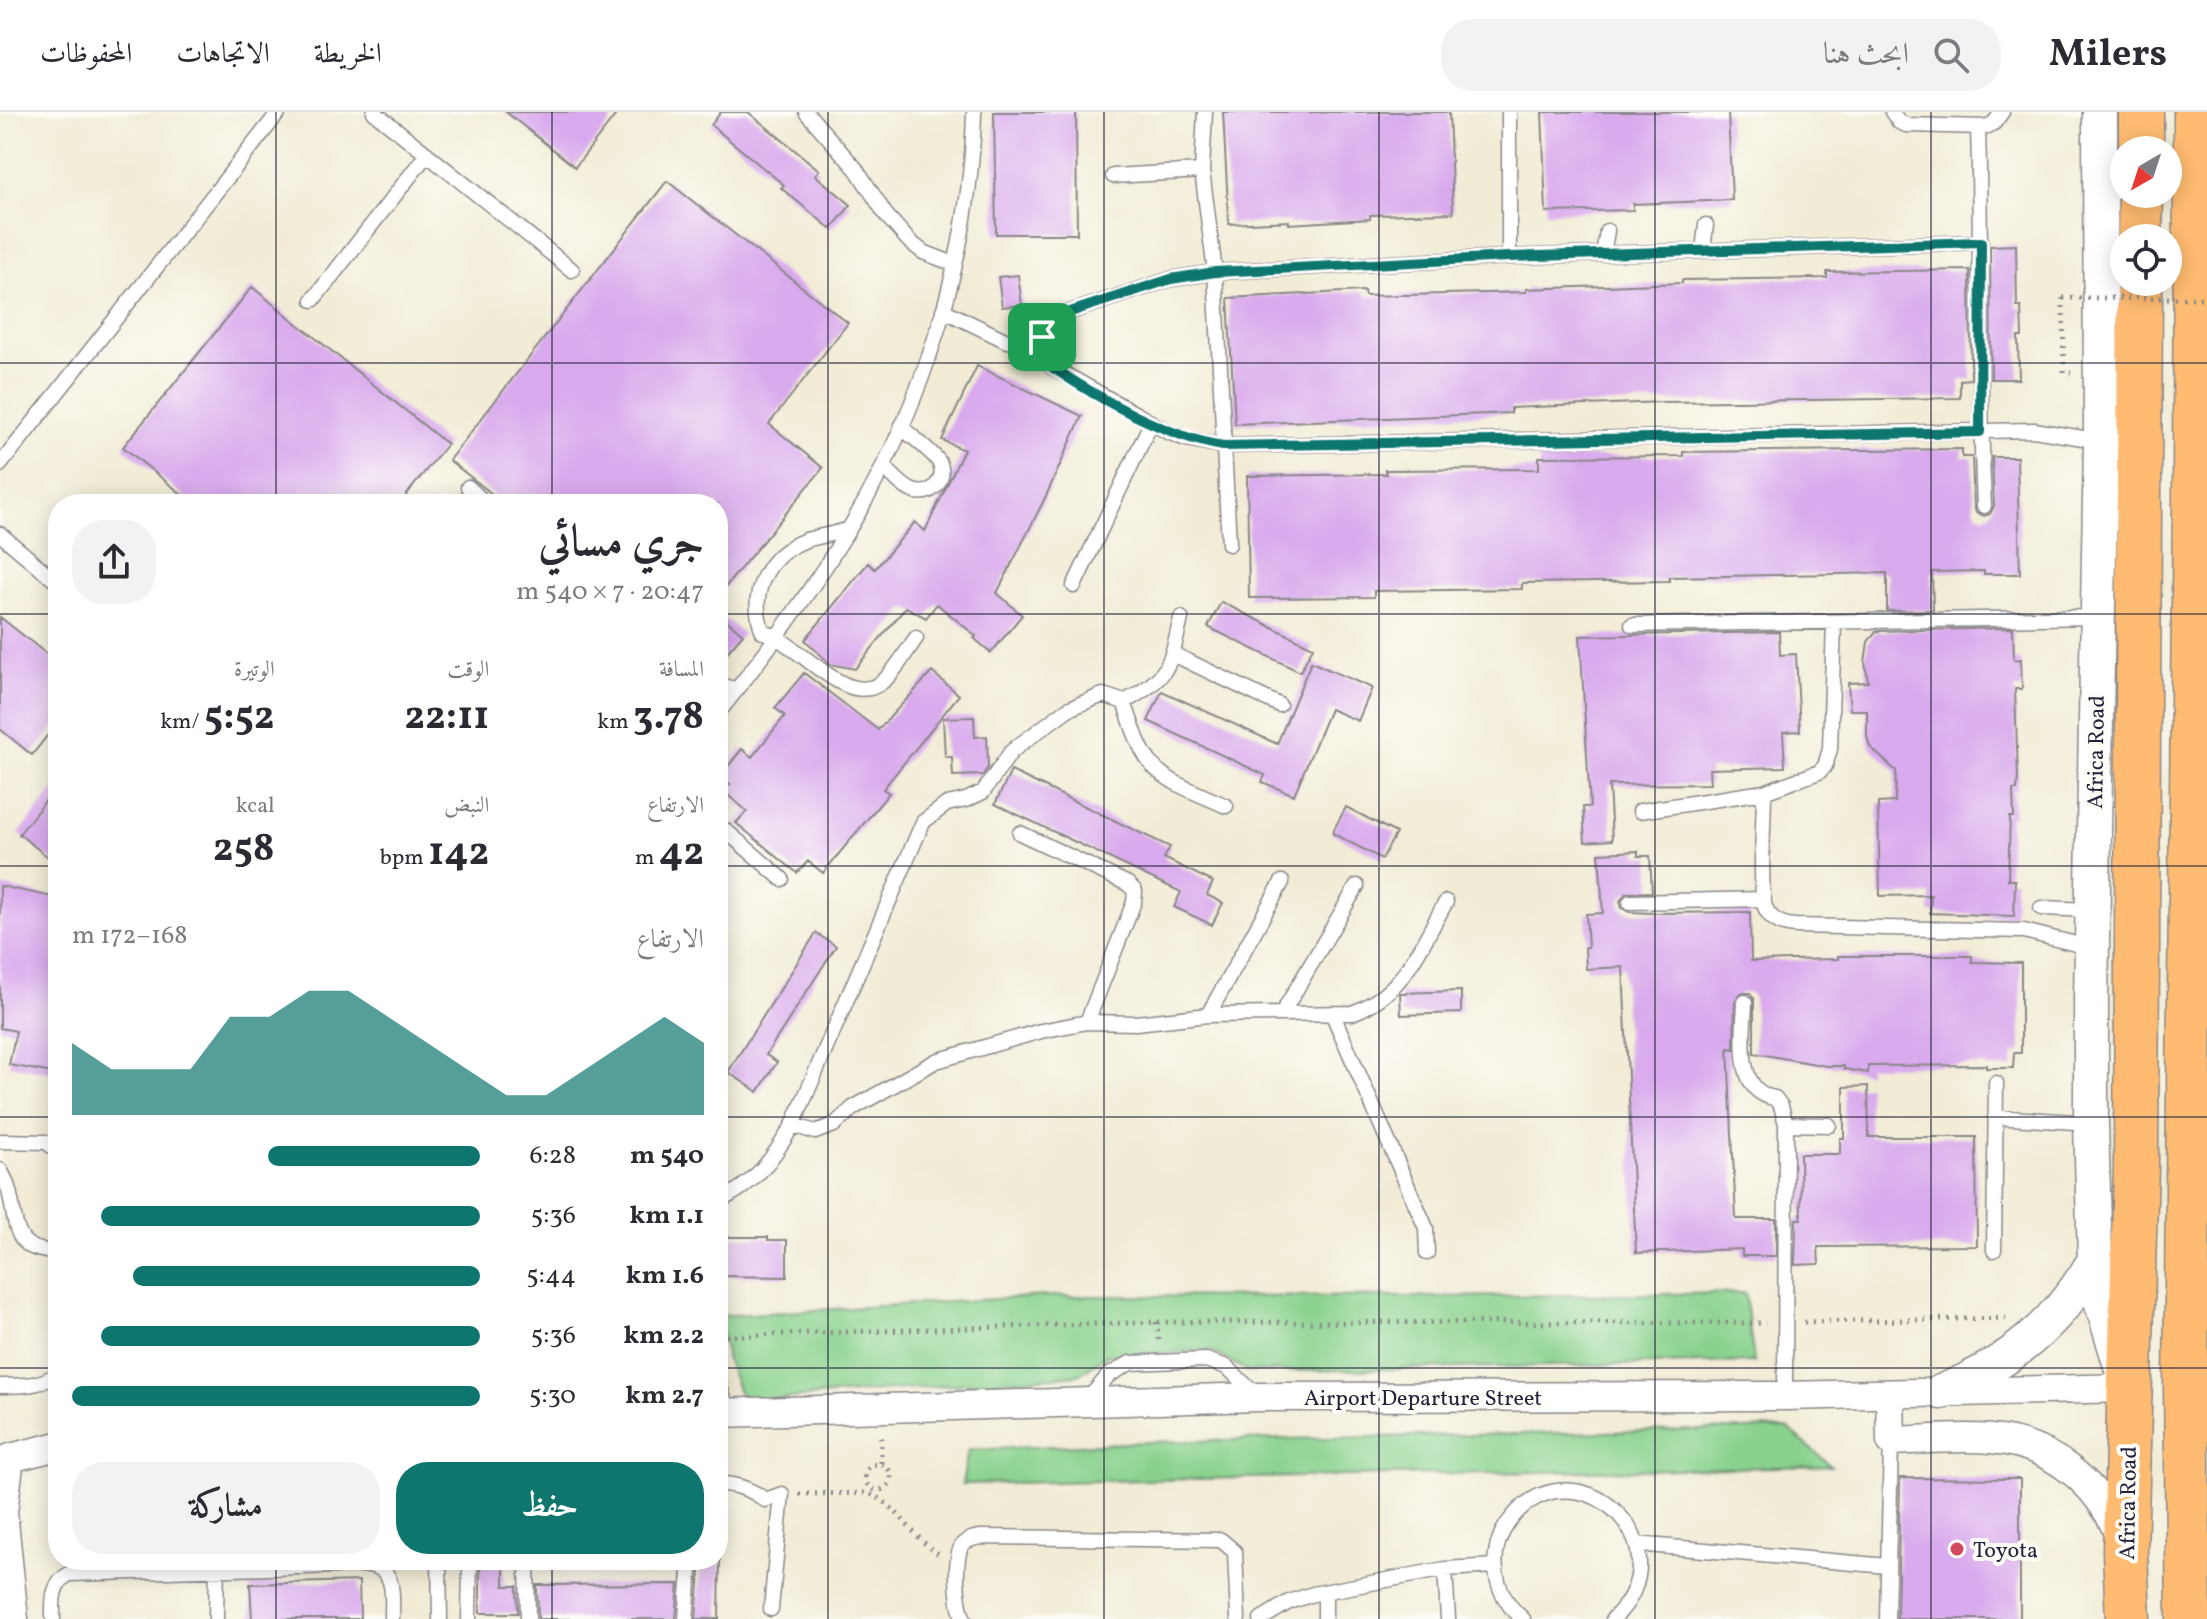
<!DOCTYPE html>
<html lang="ar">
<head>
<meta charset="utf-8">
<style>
	body { margin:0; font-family:Vollkorn,Amiri,serif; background:#f2f2f3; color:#2b2b33; direction:rtl; height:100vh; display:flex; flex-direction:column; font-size:30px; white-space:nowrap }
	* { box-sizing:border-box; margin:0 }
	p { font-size:26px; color:#7c7c81 }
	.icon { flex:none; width:44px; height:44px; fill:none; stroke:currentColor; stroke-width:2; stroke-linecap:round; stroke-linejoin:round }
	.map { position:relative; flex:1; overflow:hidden; direction:ltr }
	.panel { position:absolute; left:48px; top:382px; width:680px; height:1076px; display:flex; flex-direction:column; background:#fff; border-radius:32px; box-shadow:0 4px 20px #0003; direction:rtl }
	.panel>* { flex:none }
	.needle { width:52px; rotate:219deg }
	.buttons { position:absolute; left:2110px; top:24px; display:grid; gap:16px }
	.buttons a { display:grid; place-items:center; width:72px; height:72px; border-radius:50%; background:#fff; box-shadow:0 4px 20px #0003; font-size:40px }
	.pin { position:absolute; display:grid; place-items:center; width:68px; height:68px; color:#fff; margin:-34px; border-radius:16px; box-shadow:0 4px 12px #0006 }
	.round { display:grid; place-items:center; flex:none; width:84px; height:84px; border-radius:32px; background:#f2f2f3 }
	.summary { display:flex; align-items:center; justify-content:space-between; height:136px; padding:0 24px }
	h1 { font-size:44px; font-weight:700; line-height:60px }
	.metrics { display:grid; grid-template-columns:repeat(3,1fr); gap:12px; height:136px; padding:8px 24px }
	.metrics div { display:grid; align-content:center }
	.metrics b { font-size:40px; font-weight:700 }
	.metrics small { font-size:22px; font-weight:400 }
	.metrics p { font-size:22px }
	.chart { height:224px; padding:16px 24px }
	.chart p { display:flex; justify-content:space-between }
	.chart svg { width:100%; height:144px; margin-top:8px; fill:#0f766e; opacity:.7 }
	.button { display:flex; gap:16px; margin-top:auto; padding:16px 24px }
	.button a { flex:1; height:92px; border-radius:32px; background:#0f766e; color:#fff; font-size:32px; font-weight:700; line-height:92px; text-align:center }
	.button a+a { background:#f2f2f3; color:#2b2b33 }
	ul { padding:0 24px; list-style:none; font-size:26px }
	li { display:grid; grid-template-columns:128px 96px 1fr; align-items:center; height:60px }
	li i { height:20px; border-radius:10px; background:#0f766e }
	header { display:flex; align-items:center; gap:48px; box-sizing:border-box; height:112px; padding:0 40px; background:#fff; border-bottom:2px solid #e1e1e2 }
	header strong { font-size:38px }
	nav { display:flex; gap:44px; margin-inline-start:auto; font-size:28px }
	.search { width:560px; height:72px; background:#f2f2f3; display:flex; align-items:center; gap:20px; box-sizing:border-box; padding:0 28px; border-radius:32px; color:#7c7c81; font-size:30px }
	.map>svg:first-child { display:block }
	.green { fill:#89d28d; stroke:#567a64; stroke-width:2 }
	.building { fill:#d9aaed }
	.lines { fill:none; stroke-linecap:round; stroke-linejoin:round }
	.service-casing { stroke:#8a8788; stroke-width:17 }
	.minor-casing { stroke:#8a8788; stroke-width:31 }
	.tertiary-casing { stroke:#8a8788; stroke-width:37 }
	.trunk-casing { stroke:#8a8788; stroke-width:47 }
	.path { stroke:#8a8788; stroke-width:5; stroke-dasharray:2 6; stroke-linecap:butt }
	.service { stroke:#fff; stroke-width:14 }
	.minor { stroke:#fff; stroke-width:28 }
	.tertiary { stroke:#fff; stroke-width:34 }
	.trunk { stroke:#ffbb71; stroke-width:44 }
	.path-bridge { stroke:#8a8788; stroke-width:5; stroke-dasharray:2 6; stroke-linecap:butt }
	.route-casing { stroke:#fff; stroke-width:16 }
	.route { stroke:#0f766e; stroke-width:10 }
	.grid { fill:none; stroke:#22223b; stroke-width:2; stroke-opacity:0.55 }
	.poi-dot { fill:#d1495b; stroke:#fdfcf7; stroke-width:3 }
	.labels { text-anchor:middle; stroke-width:8; stroke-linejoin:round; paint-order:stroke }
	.street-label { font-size:22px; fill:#22223b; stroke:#fdfcf7 }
	.poi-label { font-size:22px; fill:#22223b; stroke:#fdfcf7; text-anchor:start }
</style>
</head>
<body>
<header>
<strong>Milers</strong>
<div class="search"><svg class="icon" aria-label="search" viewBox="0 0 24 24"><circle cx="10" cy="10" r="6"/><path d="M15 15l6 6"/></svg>ابحث هنا</div>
<nav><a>الخريطة</a><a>الاتجاهات</a><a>المحفوظات</a></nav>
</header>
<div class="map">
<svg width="2207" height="1507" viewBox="0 0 2207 1507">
	<rect width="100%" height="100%" fill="#fdfcf7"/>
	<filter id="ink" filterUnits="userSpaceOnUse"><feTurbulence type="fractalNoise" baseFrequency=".0125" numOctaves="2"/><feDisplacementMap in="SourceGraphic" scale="16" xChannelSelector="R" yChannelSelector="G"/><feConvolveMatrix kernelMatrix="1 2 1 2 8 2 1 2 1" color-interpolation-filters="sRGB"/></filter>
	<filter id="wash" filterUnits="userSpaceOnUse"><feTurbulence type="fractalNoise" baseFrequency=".006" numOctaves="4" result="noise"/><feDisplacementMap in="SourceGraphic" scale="32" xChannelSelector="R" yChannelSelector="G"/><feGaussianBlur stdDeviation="1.8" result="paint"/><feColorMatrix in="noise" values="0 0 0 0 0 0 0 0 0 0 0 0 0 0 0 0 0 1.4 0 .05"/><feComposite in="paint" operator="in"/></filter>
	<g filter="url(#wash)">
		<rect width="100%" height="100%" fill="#f2ecd6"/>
		<path class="green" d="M1745,1181L1754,1250L1249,1260L1211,1239L1107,1243L1078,1263L743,1290L727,1249L719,1204L1046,1184L1429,1185Z
			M1787,1316L1831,1354L962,1372L968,1338L1147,1330Z"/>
		<g id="blocks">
			<path class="building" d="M506,0H618L575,55Z
				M721,0H748L819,58L815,63L851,93L831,117L781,76L784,73L711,13Z
				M994,0H1076L1077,122H996Z
				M1223,0H1449L1453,101L1370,103V107L1289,112V109L1229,112Z
				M1542,0H1728L1732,88L1633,92V98L1546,100Z
				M667,69L848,211L769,312L823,356L718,484V392H505L449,348Z
				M2016,133L2017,195H2021L2022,225H2018L2019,267H1991L1990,134Z
				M1970,158L1971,267L1960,268V286L1663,290L1511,296V301L1235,312L1228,186L1364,179L1365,184L1526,180V177L1682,171V168L1827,166V160Z
				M1018,163L1022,193L1002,195L998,165Z
				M252,175L447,332L399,392H194L123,335Z
				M977,254L1082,304L1046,384L997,481L1022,503L991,541L974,526L976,524L937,492L926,506L906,495L855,557L830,552L805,528L868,451L875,457L915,410L925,419L964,338L942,328Z
				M1962,337V345H1972L1974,395L1976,400L1984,404L1990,402L1994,394L1992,345H2017L2020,462H1984V459L1932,460L1933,498L1887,499V461L1669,465V469L1522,471V477L1374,479V485L1249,486L1247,364L1386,362L1385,358L1539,357V345L1683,344V340Z
				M1221,490L1313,535L1300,560L1208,515Z
				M718,501L743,522L718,551Z
				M0,505L58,551V610L32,643L0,617Z
				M2013,516L2014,548L2021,547L2022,577H2015L2018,665L2017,678H2013L2014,705H2010L2008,768H2015L2014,804L1930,801L1931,783L1880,784L1878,691L1895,690L1896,659L1870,635L1867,624V598H1850L1848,571L1868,570L1865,550L1868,530L1876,519Z
				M1779,520L1780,543L1796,542L1800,619L1783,620L1785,655L1709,657L1710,672L1609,673L1612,728L1585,730L1583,695H1590L1580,524Z
				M1311,550L1372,576L1358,609L1330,597L1294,683L1262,670L1265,663L1148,609L1162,579L1277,632Z
				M932,560L959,583L883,677L889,681L823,761L808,749L797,761L736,711L747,699L723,679L730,672L720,664L742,637L752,645L785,604L775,596L804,561L878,618Z
				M974,605L975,625L987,624L988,655L983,663L953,664L952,645H945L943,606Z
				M1011,659L1170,735L1164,746L1213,770L1207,783L1223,791L1212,813L1174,795L1181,780L995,692Z
				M58,673V753L19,722Z
				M1346,695L1396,721L1382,747L1332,721Z
				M1638,739V744H1650L1652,780L1626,781L1620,789L1622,796L1629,800L1653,801L1750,800L1751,849L1838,847V844H1972V850L2021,851V941H2014L2013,956H1986V953L1868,954V961L1844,957V954H1827L1754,941V886L1750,881H1741L1735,889L1734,937L1728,936L1736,1107H1776V1144H1742V1137L1636,1141L1623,855L1586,857L1585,835H1588L1586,802L1603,801L1599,741Z
				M0,774L58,786V962L9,953L16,919L0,916Z
				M816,821L836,834L766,943L777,950L758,980L728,960Z
				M1461,879V901L1401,903L1400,881Z
				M1868,974L1869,1025H1976L1977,1134L1818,1135L1819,1152L1795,1153L1796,1107H1801L1800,1042H1840V1026H1844V975Z
				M718,1125H768V1128H787V1165L718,1164Z
				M1900,1366L2020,1367V1507H1897Z
				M480,1448H504V1474H517L518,1501H480Z
				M701,1448H720L719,1507H696Z
				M359,1469L360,1507H252L250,1472Z
				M679,1472L676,1507H538L537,1473Z"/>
		</g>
	</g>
	<g filter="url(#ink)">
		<use href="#blocks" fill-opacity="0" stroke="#8a8788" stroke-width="2"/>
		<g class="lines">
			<defs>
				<path id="service" d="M374,0L572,158
					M806,0L857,58L886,103L909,129L923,140L954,152
					M1205,0L1202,59L1215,160L1229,432
					M1892,0L1899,10L1906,13L1986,15L1994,11L2002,0
					M1978,16C1982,142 1978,268 1984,394
					M1113,64L1202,59
					M1981,130L1509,145L1215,160L1171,167L1067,201C1042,212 1034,234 1052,255L1168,320L1186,327L1223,334L2034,318L2101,329
					M1703,139L1706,113
					M1603,142L1607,119
					M1509,145V0
					M313,188L427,42
					M943,198L1007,229L1042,225
					M0,353L279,0
					M883,354C892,362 902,375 913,379C931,386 948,367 939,350C933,340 911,324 901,315
					M468,375L486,392
					M849,417C835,422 820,424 806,428C766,443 748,481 763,520C796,527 846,599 882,570C895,560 906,540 916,526
					M0,422L58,471
					M1074,474L1151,311
					M1632,513L2098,505
					M1173,542L1279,593
					M718,572L737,578
					M1124,590C1132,611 1138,637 1153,654C1171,673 1203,683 1226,694
					M718,601C765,543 810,481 849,417C923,294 971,144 974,0
					M1764,680C1764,705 1759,776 1765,795C1770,808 1782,813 1795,814L2024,819L2092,836
					M1640,699L1764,680L1819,660L1825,654L1830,637L1834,510
					M718,712L782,767
					M1020,721L1128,772L1135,779L1134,790L1087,910
					M1630,790L1764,787
					M2041,796L2092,798
					M1745,890C1744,920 1734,981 1775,986L1781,994L1786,1012L1785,1284
					M1283,900L1357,774
					M1208,903L1282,770
					M1333,903L1426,1116L1427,1141
					M1995,1005L2091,1011
					M1786,1012L1829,1013
					M793,1013L815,1020L834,1013L853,996L936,949L1041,919L1087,910L1136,911L1208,903L1352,901C1405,881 1419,836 1446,790
					M0,1029L46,1030L58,1039
					M0,1058C23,1093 0,1142 58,1139
					M718,1089C754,1074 774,1045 793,1013L923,710L947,692L966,688L983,680L1011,640L1022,631L1068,597L1103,583L1124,590C1169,565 1170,555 1181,506
					M1994,1138L1996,971
					M718,1268L728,1300
					M0,1274C21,1273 41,1275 58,1261
					M1087,1288L1108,1264L1130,1251L1206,1248L1227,1255L1258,1285
					M718,1372C734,1371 753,1378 765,1388L782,1382L771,1497
					M1636,1432L1888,1454
					M439,1448L440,1507
					M527,1448L528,1507
					M1445,1457L1448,1507
					M1325,1480V1507
					M53,1507C53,1488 51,1473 69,1462L366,1453C397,1454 392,1484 392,1507
					M216,1507L217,1448
					M469,1507L470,1448
					M686,1507L691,1448
					M964,1507C957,1495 953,1443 963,1432C968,1427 974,1426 981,1425L1221,1428L1235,1440L1238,1507
					M1261,1507L1289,1490L1313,1482L1445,1457L1495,1454
					M1523,1507C1503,1491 1493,1467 1496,1441C1498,1424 1507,1410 1519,1398C1584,1336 1688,1435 1613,1507
					M1887,1507L1891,1329"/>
				<path id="minor" d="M1890,1282L1891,1329C1923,1328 1958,1324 1991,1327C2050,1331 2101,1372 2121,1428
					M718,1301L1258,1285L1785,1284L2129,1276
					M14,1507L3,1400L10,1346L58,1334"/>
				<path id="tertiary" d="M2100,0L2101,329L2091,888V1011L2095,1148L2102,1192L2123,1260
					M1941,1280C2010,1251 2056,1214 2095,1148"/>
				<path id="trunk" d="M2141,38V0
					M2140,126L2141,82
					M2128,1507L2125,1440L2136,1054L2140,170
					M2189,1507L2186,1276L2195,387L2196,0"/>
			</defs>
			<use href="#service" class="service-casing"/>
			<use href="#minor" class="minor-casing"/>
			<use href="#tertiary" class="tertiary-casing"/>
			<use href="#trunk" class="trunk-casing"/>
			<path class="path" d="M2063,186L2064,260L2071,261
				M1156,1210L1160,1232
				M1804,1210L2010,1206
				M718,1224L1156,1210L1766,1211
				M881,1351V1320
				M865 1365a13 13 0 1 1 26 0a13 13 0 1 1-26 0Z
				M799,1382L866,1381C897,1389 912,1428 941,1443"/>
			<use href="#service" class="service"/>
			<use href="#minor" class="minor"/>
			<use href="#tertiary" class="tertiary"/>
			<use href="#trunk" class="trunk"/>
			<path class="path-bridge" d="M2063,186H2207"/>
		</g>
	</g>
	<g class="lines" filter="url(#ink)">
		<defs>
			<path id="route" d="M1981,130L1980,320L1223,334C1167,325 1099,287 1052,255C1034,234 1042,212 1067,201L1171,167L1215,160L1509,145Z"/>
		</defs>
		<use href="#route" class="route-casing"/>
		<use href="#route" class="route"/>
	</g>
	<path class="grid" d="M276,0V392M552,0V392M828,0V1507M1104,0V1507M1379,0V1507M1655,0V1507M1931,0V1507M0,251H2207M0,502H58M718,502H2207M0,754H58M718,754H2207M0,1005H58M718,1005H2207M0,1256H58M718,1256H2207M276,1448V1507M552,1448V1507"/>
	<circle class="poi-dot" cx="1957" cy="1437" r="8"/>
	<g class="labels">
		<g class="street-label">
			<text transform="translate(2095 640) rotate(-89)" y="8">Africa Road</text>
			<text x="1423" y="1293">Airport Departure Street</text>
			<text transform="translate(2127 1391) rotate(-89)" y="8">Africa Road</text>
		</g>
		<g class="poi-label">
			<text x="1973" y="1445">Toyota</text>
		</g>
	</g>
</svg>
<div class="buttons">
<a><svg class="needle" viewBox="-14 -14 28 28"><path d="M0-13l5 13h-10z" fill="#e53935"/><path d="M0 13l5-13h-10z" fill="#7c7c81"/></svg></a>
<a><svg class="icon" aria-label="locate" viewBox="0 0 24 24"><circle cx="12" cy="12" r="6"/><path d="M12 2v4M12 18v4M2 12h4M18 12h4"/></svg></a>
</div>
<div class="pin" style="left:1042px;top:225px;background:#1e9e55"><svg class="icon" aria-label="arrive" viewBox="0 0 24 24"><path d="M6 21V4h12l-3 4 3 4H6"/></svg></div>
<section class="panel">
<div class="summary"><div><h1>جري مسائي</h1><p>20:47 · 7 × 540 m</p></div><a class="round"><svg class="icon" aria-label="share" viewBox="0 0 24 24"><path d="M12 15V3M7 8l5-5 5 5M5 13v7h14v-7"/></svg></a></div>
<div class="metrics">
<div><p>المسافة</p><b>3.78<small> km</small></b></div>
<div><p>الوقت</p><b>22:11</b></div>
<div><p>الوتيرة</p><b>5:52<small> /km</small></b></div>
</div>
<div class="metrics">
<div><p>الارتفاع</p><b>42<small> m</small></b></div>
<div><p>النبض</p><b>142<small> bpm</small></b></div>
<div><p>kcal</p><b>258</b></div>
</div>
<div class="chart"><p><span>الارتفاع</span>168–172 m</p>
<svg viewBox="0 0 160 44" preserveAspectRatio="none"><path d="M0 44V22L10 30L20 30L30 30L40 14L50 14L60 6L70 6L80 14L90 22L100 30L110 38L120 38L130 30L140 22L150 14L160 22V44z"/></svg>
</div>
<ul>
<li><b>540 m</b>6:28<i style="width:52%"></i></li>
<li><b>1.1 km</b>5:36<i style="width:93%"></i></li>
<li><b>1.6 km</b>5:44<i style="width:85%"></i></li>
<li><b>2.2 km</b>5:36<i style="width:93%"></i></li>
<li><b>2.7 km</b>5:30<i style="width:100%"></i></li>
</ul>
<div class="button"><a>حفظ</a><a>مشاركة</a></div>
</section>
</div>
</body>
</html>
